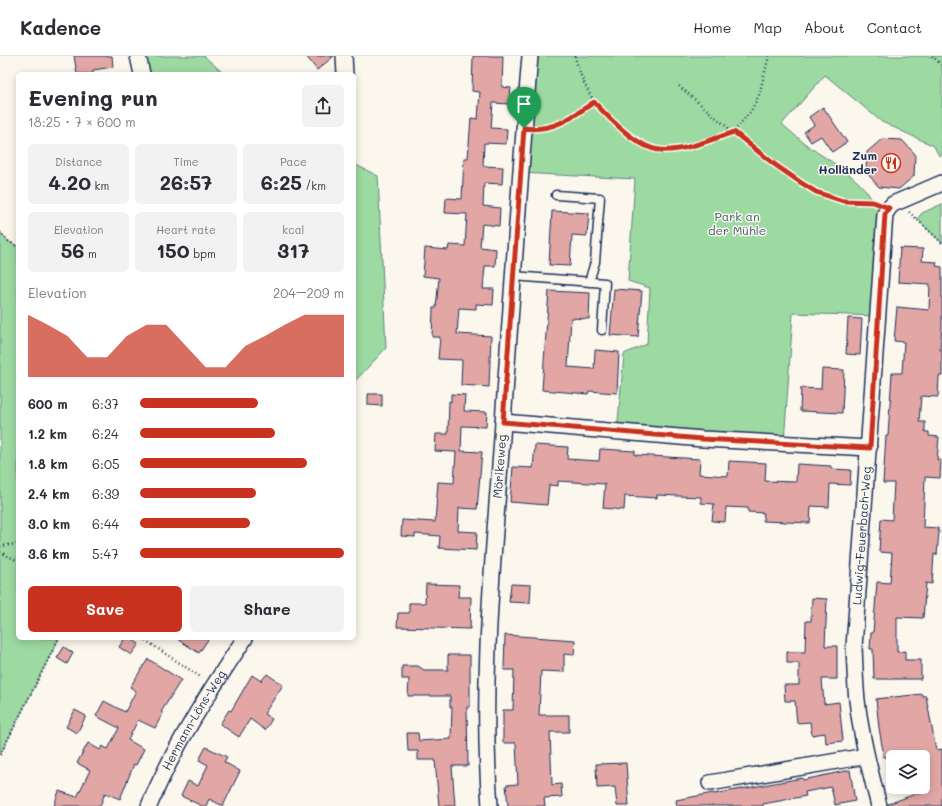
<!DOCTYPE html>
<html lang="en">
<head>
<meta charset="utf-8">
<style>
	body { margin:0; font-family:Mali,sans-serif; background:#f2f2f3; color:#2b2b33; height:100vh; display:flex; flex-direction:column; font-size:15px; white-space:nowrap }
	* { box-sizing:border-box; margin:0 }
	p { font-size:13px; color:#7c7c81 }
	.icon { flex:none; width:22px; height:22px; fill:none; stroke:currentColor; stroke-width:2; stroke-linecap:round; stroke-linejoin:round }
	.map { position:relative; flex:1; overflow:hidden }
	.sheet { position:absolute; left:16px; top:16px; width:340px; height:568px; display:flex; flex-direction:column; background:#fff; border-radius:6px; box-shadow:0 2px 10px #0003 }
	.sheet>* { flex:none }
	.tools { position:absolute; left:886px; top:694px; display:grid; gap:8px }
	.tools a { display:grid; place-items:center; width:44px; height:44px; border-radius:6px; background:#fff; box-shadow:0 2px 10px #0003; font-size:20px }
	.pin { position:absolute; display:grid; place-items:center; width:34px; height:34px; color:#fff; margin:-41px -17px; border-radius:50% 50% 50% 0; rotate:-45deg; box-shadow:0 0 4px #0007 }
	.pin .icon { rotate:45deg }
	.round { display:grid; place-items:center; flex:none; width:42px; height:42px; border-radius:6px; background:#f2f2f3 }
	.head { display:flex; align-items:center; justify-content:space-between; height:68px; padding:0 12px }
	h1 { font-size:22px; font-weight:800; line-height:30px }
	.stats { display:grid; grid-template-columns:repeat(3,1fr); gap:6px; height:68px; padding:4px 12px }
	.stats div { display:grid; align-content:center; border-radius:6px; background:#f2f2f3; text-align:center }
	.stats b { font-size:20px; font-weight:800 }
	.stats small { font-size:11px; font-weight:400 }
	.stats p { font-size:11px }
	.chart { height:112px; padding:8px 12px }
	.chart p { display:flex; justify-content:space-between }
	.chart svg { width:100%; height:72px; margin-top:4px; fill:#c8321e; opacity:.7 }
	.action { display:flex; gap:8px; margin-top:auto; padding:8px 12px }
	.action a { flex:1; height:46px; border-radius:6px; background:#c8321e; color:#fff; font-size:16px; font-weight:800; line-height:46px; text-align:center }
	.action a+a { background:#f2f2f3; color:#2b2b33 }
	ul { padding:0 12px; list-style:none; font-size:13px }
	li { display:grid; grid-template-columns:64px 48px 1fr; align-items:center; height:30px }
	li i { height:10px; border-radius:5px; background:#c8321e }
	header { display:flex; align-items:center; gap:24px; box-sizing:border-box; height:56px; padding:0 20px; background:#fff; border-bottom:1px solid #e1e1e2 }
	header strong { font-size:19px }
	nav { display:flex; gap:22px; margin-inline-start:auto; font-size:14px }
	.map>svg:first-child { display:block }
	.green { fill:#9ddaa2; stroke:#5c8480 }
	.building { fill:#e2a7a5; stroke:#1b2f5e }
	.lines { fill:none; stroke-linecap:round; stroke-linejoin:round }
	.service-casing { stroke:#1b2f5e; stroke-width:11 }
	.minor-casing { stroke:#1b2f5e; stroke-width:18 }
	.path { stroke:#1b2f5e; stroke-width:2.5; stroke-dasharray:1 3; stroke-linecap:butt }
	.service { stroke:#fbf7ec; stroke-width:8 }
	.minor { stroke:#fbf7ec; stroke-width:15 }
	.route-casing { stroke:#fff; stroke-width:8 }
	.route { stroke:#c8321e; stroke-width:5 }
	.labels { text-anchor:middle; stroke-width:3; stroke-linejoin:round; paint-order:stroke }
	.poi-label { font-size:12px; font-weight:bold; fill:#1b2f5e; stroke:#fbf7ec; text-anchor:end }
	.park-label { font-size:12px; fill:#3c5a6f; stroke:#fbf7ec }
	.street-label { font-size:12px; fill:#1b2f5e; stroke:#fbf7ec }
</style>
</head>
<body>
<header>
<strong>Kadence</strong>
<nav><a>Home</a><a>Map</a><a>About</a><a>Contact</a></nav>
</header>
<div class="map">
<svg width="942" height="750" viewBox="0 0 942 750">
	<rect width="100%" height="100%" fill="#fbf7ec"/>
	<filter id="ink" filterUnits="userSpaceOnUse"><feTurbulence type="fractalNoise" baseFrequency=".025" numOctaves="2"/><feDisplacementMap in="SourceGraphic" scale="8" xChannelSelector="R" yChannelSelector="G"/><feConvolveMatrix kernelMatrix="1 2 1 2 8 2 1 2 1" color-interpolation-filters="sRGB"/></filter>
	<g filter="url(#ink)">
		<path class="green" d="M138,0H204L224,18H142Z
			M530,0H942V99L939,100L934,90L882,66L825,19L782,68C790,75 799,83 808,90C829,105 862,122 873,146L889,152L878,260L793,257L784,387L617,376L624,298L647,288L650,232L628,225L635,123L520,117Z
			M354,108L378,120L386,292L354,326Z
			M942,148V187L917,163L922,157Z
			M0,176L8,185L18,191V582H59L0,699Z"/>
		<path class="building" d="M74,0H112L113,11L93,14V18H77Z
			M306,0H334L317,14Z
			M473,0H503L502,31L511,32L509,48L493,47L491,72L507,73L506,88L484,87L483,110L503,111L502,128L484,127L483,150L500,152L499,170L482,168L480,191L496,193L495,210H485L483,233H494L493,249L476,248V253L459,252L457,278L491,280L489,331L461,329L462,304L438,303L440,281H432L433,252H436L439,222L423,220L425,192L448,194L449,189L465,190L467,158L445,157L446,142L462,143L464,102H468L471,62L478,63L480,36L472,35Z
			M823,51L847,86L832,96L821,80L811,86L804,76L814,69L809,61Z
			M882,83L902,84L915,98L914,120L899,133L879,131L866,116L867,96Z
			M552,155L589,157L587,180L572,179L570,210L549,209Z
			M900,192L923,193L922,205L937,206L936,210L942,211V271L940,294H942V320H939L938,341L921,340L919,366H925V376H929V380L939,381L937,404H941L940,422L925,421L923,471L938,472V475H939L937,499L934,498L932,528L926,527L923,562L897,561V596L905,595V604H921V623H874L873,593H870L871,577H873L877,526L890,527L892,497L879,496L881,463L892,464L894,427H883L886,380H888L892,317H902L904,286L894,285L897,251L929,254L930,228L898,226Z
			M614,233L642,235L638,281L610,279Z
			M549,235L590,237L589,263L571,262L568,311L594,313L595,294L619,296L617,337L589,335L588,338L542,334Z
			M848,262L862,263L860,299L846,298Z
			M822,313L844,314L842,357L800,355L801,332L821,333Z
			M368,338H382V350L368,349Z
			M451,338L465,339L464,355L487,356L486,371L462,370L461,395L482,396L477,453L459,452L458,475L477,476L476,494L439,492L440,480L415,478V481L401,480L402,464L435,466L438,426L454,427L456,396L435,395L436,378H448L449,345L451,346Z
			M535,389L568,391L567,403L599,405L600,393L635,395V399L700,403L699,418L728,420L729,405L766,407L765,425L796,426L797,408L831,410V413L851,414L850,429L830,428L829,451L811,450L810,467L763,465L764,457L748,456V452L726,451L725,466L712,465L714,448L701,447V441L657,439V442L625,440L624,454L603,452L605,428L558,425V430L549,429L547,449L510,446L513,411L533,412Z
			M426,528L459,529L458,541H471L470,573L397,571L398,557H409V547H425Z
			M511,528L531,529L530,547L509,546Z
			M812,542L827,543L825,590H837V623H822L824,648L839,646L843,685L826,687L825,677L812,679L810,666L797,667L795,645H785L784,629H799V607H787V596H805L806,565H811Z
			M505,579L575,584L574,599L564,598V616L541,615L539,659H569V676H550L552,729L561,728L562,741L544,742L545,750H508L506,729L518,728L516,687H503V654H513L514,614H504Z
			M125,582H130L139,588L131,599L119,591Z
			M176,582H209L199,597Z
			M64,591L73,597L67,608L57,602Z
			M448,599H470V651H467L468,710H452L455,750H439L435,704H418V695H408L407,677H418L419,685L451,683L452,651H450V640H408L409,623H402V610H418L424,614H448Z
			M148,603L181,624L161,656L163,657L155,672L138,664L128,684L144,693L136,709L134,708L120,743L105,737L100,750H54L59,735L77,741L90,714L77,707L88,687L100,694L102,690L108,693L119,672L96,660L104,645L125,656L136,635L130,631Z
			M267,618L283,629L264,658L272,663L265,674L250,663L239,681L220,668L229,654L231,655L252,619L261,625Z
			M922,638V640H926L936,694L942,693V750H888V748L929,733L923,701H884L879,672L876,643Z
			M75,654L86,660L77,677L66,671Z
			M206,691L227,701L224,706L240,715L223,750L209,743L206,750H202L181,740L188,725L198,730L208,709L199,704Z
			M626,707L629,750H617L615,731L597,732L596,708Z
			M850,714L855,745L835,749L831,731L805,736L806,740L763,748V750H677L676,744L713,737L714,738L802,722L803,724Z"/>
		<g class="lines">
			<defs>
				<path id="service" d="M556,139L600,142L595,206L589,226
					M513,220L605,227L602,274"/>
				<g id="minor">
					<path d="M138,0L142,18"/>
					<path d="M344,0L345,18"/>
					<path d="M503,366L703,383L869,392"/>
					<path d="M710,727L866,700"/>
					<path id="s1" d="M149,750C174,690 209,636 245,582"/>
					<path id="s2" d="M490,750C481,632 492,514 501,396C510,264 519,132 530,0"/>
					<path id="s3" d="M879,750C870,715 861,680 857,644C855,626 855,609 854,591L885,158L889,152L893,148L942,127"/>
				</g>
			</defs>
			<use href="#service" class="service-casing"/>
			<use href="#minor" class="minor-casing"/>
			<path class="path" d="M575,0C577,12 587,35 594,45C603,60 644,94 662,94C687,94 711,84 733,76C762,99 798,132 832,142C847,146 861,144 875,147
				M932,0L942,9
				M679,30L733,76L751,55L759,39L769,0
				M538,73C560,70 576,58 594,46
				M909,156L942,187
				M0,176L8,185L18,191
				M0,490L18,488
				M0,496L18,505
				M142,582L202,622
				M0,699L59,582"/>
			<use href="#service" class="service"/>
			<use href="#minor" class="minor"/>
		</g>
	</g>
	<g class="lines" filter="url(#ink)">
		<defs>
			<path id="route" d="M594,46C609,62 638,93 661,94C682,96 713,83 734,76L774,108L800,126L816,136L843,145L873,146L889,152L885,158L870,392L702,383L503,366L524,72C553,76 571,62 594,46Z"/>
		</defs>
		<use href="#route" class="route-casing"/>
		<use href="#route" class="route"/>
	</g>
	<defs>
		<symbol id="restaurant-ring" viewBox="-11 -11 22 22"><circle r="9.5" fill="#fbf7ec" stroke="#c8321e" stroke-width="1.5"/><path d="M-5-6h1v4h1v-4h1v4h1v-4h1v5L-1.5 .5V6h-2V.5L-5-1ZM5-6V6H3V1.5H1.5Q1.5-4 5-6Z" fill="#c8321e"/></symbol>
	</defs>
	<g fill-rule="evenodd">
		<use href="#restaurant-ring" x="880" y="96" width="22" height="22"/>
	</g>
	<g class="labels">
		<g class="poi-label">
			<text x="877" y="104">Zum<tspan x="877" dy="14">Holländer</tspan></text>
		</g>
		<g class="park-label">
			<text x="737" y="165">Park an<tspan x="737" dy="14">der Mühle</tspan></text>
		</g>
		<g class="street-label">
			<text dy="4" stroke="none"><textPath href="#s2" startOffset="340">Mörikeweg</textPath></text>
			<text dy="4" stroke="none"><textPath href="#s3" startOffset="273">Ludwig-Feuerbach-Weg</textPath></text>
			<text dy="4" stroke="none"><textPath href="#s1" startOffset="97">Hermann-Löns-Weg</textPath></text>
		</g>
	</g>
</svg>
<div class="tools">
<a><svg class="icon" aria-label="layers" viewBox="0 0 24 24"><path d="M12 4l9 5-9 5-9-5zM3 14l9 5 9-5"/></svg></a>
</div>
<div class="pin" style="left:524px;top:72px;background:#1e9e55"><svg class="icon" aria-label="arrive" viewBox="0 0 24 24"><path d="M6 21V4h12l-3 4 3 4H6"/></svg></div>
<section class="sheet">
<div class="head"><div><h1>Evening run</h1><p>18:25 · 7 × 600 m</p></div><a class="round"><svg class="icon" aria-label="share" viewBox="0 0 24 24"><path d="M12 15V3M7 8l5-5 5 5M5 13v7h14v-7"/></svg></a></div>
<div class="stats">
<div><p>Distance</p><b>4.20<small> km</small></b></div>
<div><p>Time</p><b>26:57</b></div>
<div><p>Pace</p><b>6:25<small> /km</small></b></div>
</div>
<div class="stats">
<div><p>Elevation</p><b>56<small> m</small></b></div>
<div><p>Heart rate</p><b>150<small> bpm</small></b></div>
<div><p>kcal</p><b>317</b></div>
</div>
<div class="chart"><p><span>Elevation</span>204–209 m</p>
<svg viewBox="0 0 160 44" preserveAspectRatio="none"><path d="M0 44V6L10 12L20 19L30 32L40 32L50 19L60 12L70 12L80 25L90 38L100 38L110 25L120 19L130 12L140 6L150 6L160 6V44z"/></svg>
</div>
<ul>
<li><b>600 m</b>6:37<i style="width:58%"></i></li>
<li><b>1.2 km</b>6:24<i style="width:66%"></i></li>
<li><b>1.8 km</b>6:05<i style="width:82%"></i></li>
<li><b>2.4 km</b>6:39<i style="width:57%"></i></li>
<li><b>3.0 km</b>6:44<i style="width:54%"></i></li>
<li><b>3.6 km</b>5:47<i style="width:100%"></i></li>
</ul>
<div class="action"><a>Save</a><a>Share</a></div>
</section>
</div>
</body>
</html>
